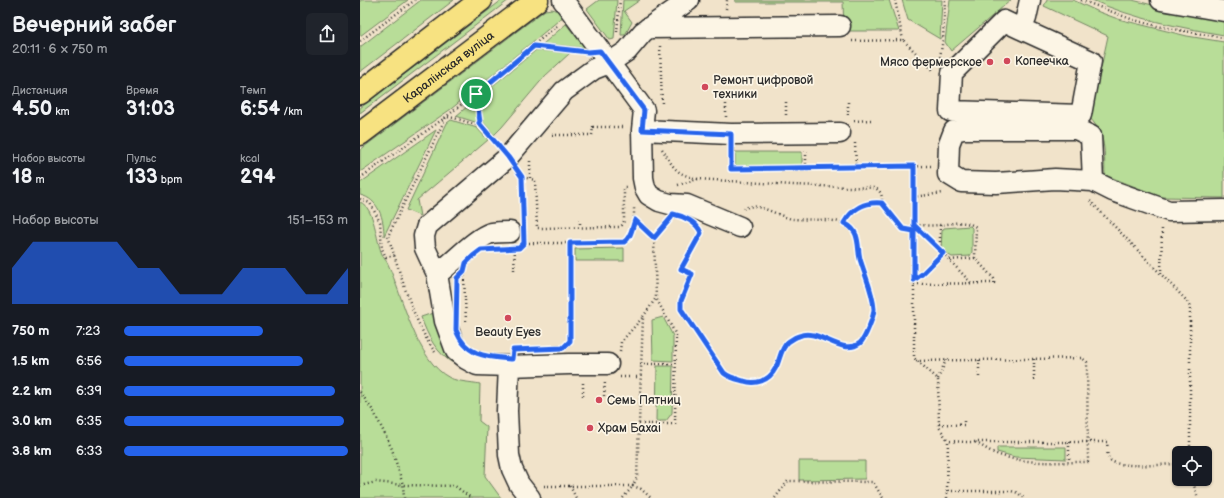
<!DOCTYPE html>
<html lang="ru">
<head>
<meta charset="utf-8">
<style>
	body { margin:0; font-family:"Balsamiq Sans",sans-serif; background:#20242c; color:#f1f3f6; height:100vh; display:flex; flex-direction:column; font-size:15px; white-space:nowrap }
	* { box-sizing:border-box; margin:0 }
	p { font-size:13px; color:#9ea1a6 }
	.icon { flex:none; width:22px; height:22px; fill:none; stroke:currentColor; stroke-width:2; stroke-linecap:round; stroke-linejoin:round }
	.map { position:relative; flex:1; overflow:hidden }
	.drawer { display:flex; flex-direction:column; background:#171b24; width:360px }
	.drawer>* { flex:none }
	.controls { position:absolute; left:812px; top:446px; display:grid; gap:8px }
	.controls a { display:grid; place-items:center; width:40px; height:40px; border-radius:6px; background:#171b24; box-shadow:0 1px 3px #0004; font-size:20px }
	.pin { position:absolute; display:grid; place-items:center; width:34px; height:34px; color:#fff; margin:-17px; border:2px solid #fff; border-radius:50%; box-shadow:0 1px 4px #0007 }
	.round { display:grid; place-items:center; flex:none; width:42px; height:42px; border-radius:6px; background:#20242c }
	.overview { display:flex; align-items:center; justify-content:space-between; height:68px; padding:0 12px }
	h1 { font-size:22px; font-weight:800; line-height:30px }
	.metrics { display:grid; grid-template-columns:repeat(3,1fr); gap:6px; height:68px; padding:4px 12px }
	.metrics div { display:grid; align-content:center }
	.metrics b { font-size:20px; font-weight:800 }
	.metrics small { font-size:11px; font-weight:400 }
	.metrics p { font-size:11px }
	.chart { height:112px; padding:8px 12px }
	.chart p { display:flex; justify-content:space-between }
	.chart svg { width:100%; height:72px; margin-top:4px; fill:#2563eb; opacity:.7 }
	ul { padding:0 12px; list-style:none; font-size:13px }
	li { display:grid; grid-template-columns:64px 48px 1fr; align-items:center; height:30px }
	li i { height:10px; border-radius:5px; background:#2563eb }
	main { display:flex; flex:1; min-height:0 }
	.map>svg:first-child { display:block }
	.green { fill:#b8dd98; stroke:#728462 }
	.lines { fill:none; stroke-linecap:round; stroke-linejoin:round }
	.minor-casing { stroke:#2b2b2b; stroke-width:23 }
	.major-casing { stroke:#2b2b2b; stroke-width:25 }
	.path { stroke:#2b2b2b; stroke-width:2.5; stroke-dasharray:1 3; stroke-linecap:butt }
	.minor { stroke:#fcf5e5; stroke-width:20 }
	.major { stroke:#f7e281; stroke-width:22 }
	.route-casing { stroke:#fff; stroke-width:8 }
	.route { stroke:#2563eb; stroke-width:5 }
	.poi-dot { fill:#d1495b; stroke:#fcf5e5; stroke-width:1.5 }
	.labels { text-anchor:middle; stroke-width:3.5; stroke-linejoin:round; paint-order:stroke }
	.poi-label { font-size:12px; fill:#2b2b2b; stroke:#fcf5e5; text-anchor:start }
	.street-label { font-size:12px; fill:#2b2b2b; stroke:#fcf5e5 }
</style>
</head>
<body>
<main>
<section class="drawer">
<div class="overview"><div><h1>Вечерний забег</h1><p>20:11 · 6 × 750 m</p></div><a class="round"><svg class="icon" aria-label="share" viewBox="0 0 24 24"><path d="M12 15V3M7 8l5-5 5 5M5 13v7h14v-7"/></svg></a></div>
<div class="metrics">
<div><p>Дистанция</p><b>4.50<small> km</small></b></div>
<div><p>Время</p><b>31:03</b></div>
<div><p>Темп</p><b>6:54<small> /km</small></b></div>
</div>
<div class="metrics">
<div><p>Набор высоты</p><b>18<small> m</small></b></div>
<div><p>Пульс</p><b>133<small> bpm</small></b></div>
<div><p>kcal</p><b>294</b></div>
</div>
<div class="chart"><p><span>Набор высоты</span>151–153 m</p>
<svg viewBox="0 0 160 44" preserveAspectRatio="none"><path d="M0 44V22L10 6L20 6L30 6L40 6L50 6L60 22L70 22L80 38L90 38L100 38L110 22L120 22L130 22L140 38L150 38L160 22V44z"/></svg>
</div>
<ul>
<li><b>750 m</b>7:23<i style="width:62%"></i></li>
<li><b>1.5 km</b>6:56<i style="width:80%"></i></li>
<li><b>2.2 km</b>6:39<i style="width:94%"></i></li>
<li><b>3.0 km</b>6:35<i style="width:98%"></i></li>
<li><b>3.8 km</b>6:33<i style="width:100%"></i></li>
</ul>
</section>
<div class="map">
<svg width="864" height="498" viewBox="0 0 864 498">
	<rect width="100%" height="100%" fill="#f1e3ca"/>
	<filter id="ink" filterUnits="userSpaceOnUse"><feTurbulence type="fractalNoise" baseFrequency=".025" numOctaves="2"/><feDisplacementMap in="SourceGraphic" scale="8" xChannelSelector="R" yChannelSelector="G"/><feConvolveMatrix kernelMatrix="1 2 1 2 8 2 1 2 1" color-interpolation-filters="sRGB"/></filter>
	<g filter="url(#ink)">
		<path class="green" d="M0,0H48L0,36Z
			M61,0H94L0,72V47Z
			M142,0H149L0,113V108Z
			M239,0H257L254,39L250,40L227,9Z
			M263,0H280L264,11L272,22L265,35H261Z
			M375,0H529L539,31H484L483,2H375Z
			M542,0H582L580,39L548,20Z
			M590,0H651L591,51L585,42Z
			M687,0H713L739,12L758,19L827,36L864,42V198L801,197L745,175C744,151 747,137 730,118L748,36L684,6Z
			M732,0H772L830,14L864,20V35C818,27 774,19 732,0Z
			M192,9L198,11L204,16L91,109L0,172V150L185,10Z
			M206,24L225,48L183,44Z
			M176,50L210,53L185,76L142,127L134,135L123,122L119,97Z
			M114,101L118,120L115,122L96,116Z
			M91,120L117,128L128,140L57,200L60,216L46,210L87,123Z
			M76,130L24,236C24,219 19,199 0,195V183Z
			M375,152H442V166H375Z
			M0,202C15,208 16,241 22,254C23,258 27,261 28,264C43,297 56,361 90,378C99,382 111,382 120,384L119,421L127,427L125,476L141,498H0Z
			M610,226L612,228V252L610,256L592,257L581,250L582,231L584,228Z
			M264,248V261H215V249Z
			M73,313L78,330L96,363L95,364C77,355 67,335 61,317Z
			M303,317L313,336V361L293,360L292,320Z
			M297,366H313L312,413L306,421H296Z
			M637,447H706V459L655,457L637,452Z
			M439,461H505V479L439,480Z"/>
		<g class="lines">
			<defs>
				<path id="minor" d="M203,0L284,110L282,130L371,134L480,133
					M801,0L864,11
					M288,28L480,26
					M661,29L644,21L592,73L590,111L721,115L731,61L661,29L666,18L670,0
					M282,130L283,178L285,188L289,195L299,201L310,204L327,205L380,227
					M733,181L695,179L636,183L601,182L588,174L589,144L594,131L603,129H716L731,136L733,181L753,191L809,211L864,210
					M77,274C92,264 115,238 131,233C137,232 144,232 150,232
					M248,364H209L149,366L117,365L106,359L96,351L85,321L77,274L65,248L64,236L67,226L148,157L204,91L234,69L249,63L267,51L283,32L329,0
					M149,366L147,411L149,455L152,469L159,484L170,498"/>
				<g id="major">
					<path d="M0,93L121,0"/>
					<path id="s1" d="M0,134L177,0"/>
				</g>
			</defs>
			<use href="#minor" class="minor-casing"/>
			<use href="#major" class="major-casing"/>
			<path class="path" d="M535,0L543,40
				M721,0L771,19L797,26L864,38
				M366,9L367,0
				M257,32L260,0
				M0,41L55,0
				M492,41L543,40L574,71
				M174,46L217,51
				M300,46L302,105
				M580,57L583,39L585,0
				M116,94L120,122L119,123
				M426,102V116
				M488,102V117
				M366,117V103
				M494,121L512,120
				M192,135H232L233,127H264
				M495,143L496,167
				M302,149C315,169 314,173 338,179L433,185L515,188C522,192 522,196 522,203
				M446,151V168
				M371,152V169L571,166
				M170,161V179L175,180L177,228L259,227L262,225L264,221V187H266
				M554,167V358L578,379L579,427L588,441
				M158,171L162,177L170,179
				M162,177L163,219
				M0,178L86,117L198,25
				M318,185L338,179
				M553,197L583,193
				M0,199L10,203L20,222L22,249L26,257L35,255
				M730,201L826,300L830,307V447L829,453
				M220,219V227
				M275,220L294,238L296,298L283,317
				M484,223C492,209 505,201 522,203L543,229L553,231
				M340,230L341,233L321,269L331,274L321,301V309L364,373C378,385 405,388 415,370C420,361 420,350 427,343C451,319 483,360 501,342C506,338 509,326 511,320C519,300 505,278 500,259C498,248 499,236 491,227C483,218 445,220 433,219C419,217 395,200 384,209
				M294,238L308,222
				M165,243H211L210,341L207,345
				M211,243L263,242C275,236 274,217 274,206
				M580,250V225
				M590,260L615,258
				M154,270L155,249
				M801,274L802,228
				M104,276L106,321
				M554,279L562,274L583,253
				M554,284L634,283V279L615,258L616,227C604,219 592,224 579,225C571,226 562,225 553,225L580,250L611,283
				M260,351L261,342L283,317L277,477L273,486L281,489L291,498
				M75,352C53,322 40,272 28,236L86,117L94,118L117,125L119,123L137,144
				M674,359V380
				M619,360V380
				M556,361L722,358L727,362L728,462C698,462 663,465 634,453C628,450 622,446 615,442
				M280,364H316
				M260,377H280
				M578,379L586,360
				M0,392L14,412L32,449L43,485L95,486L111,498
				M223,396V383
				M244,396L245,382
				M279,424H315L316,335L296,298
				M579,424L604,425V421
				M709,442V462
				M832,479L838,498
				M0,486L16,482L43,485L44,498
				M184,486H273
				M210,486L216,498
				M587,491L588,441L608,442H747C748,447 746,456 750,460C759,469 806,464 819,464
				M263,498L273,486
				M415,498L428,481L513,482L523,498
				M587,498V491H651L658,493L664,498"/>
			<use href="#minor" class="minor"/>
			<use href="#major" class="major"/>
		</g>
	</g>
	<g class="lines" filter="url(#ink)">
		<defs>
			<path id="route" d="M174,46L228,52L240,51L284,110L282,130L371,134V169L554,166V225L583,253L562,274L554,280V231L543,229L522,203C505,201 492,209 484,223C490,226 494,229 496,235C499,243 498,251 500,259C505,276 513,292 514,309C514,316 505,339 500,343C481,357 459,327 439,336C435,337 431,340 428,342C420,349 420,361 415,369C409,381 395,385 384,381C376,379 370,378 364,373L321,309V301L332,274L321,269L341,233C337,222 323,216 313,214L311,218L294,238L275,220C272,228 271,238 264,242L210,243V341L203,348L153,350L152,359C128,357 106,357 96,330L97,278L104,271L106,263L113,256L121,250L159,248L164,243L162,177L148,157L119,123L120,122L116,94Z"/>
		</defs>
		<use href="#route" class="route-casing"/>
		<use href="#route" class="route"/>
	</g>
	<g class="poi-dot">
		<circle cx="647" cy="61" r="4"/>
		<circle cx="630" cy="62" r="4"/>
		<circle cx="345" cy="87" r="4"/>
		<circle cx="148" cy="318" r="4"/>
		<circle cx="239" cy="400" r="4"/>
		<circle cx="230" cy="428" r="4"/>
	</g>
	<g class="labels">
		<g class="poi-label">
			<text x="655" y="65">Копеечка</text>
			<text x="622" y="66" text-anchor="end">Мясо фермерское</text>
			<text x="353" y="84">Ремонт цифровой<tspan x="353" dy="14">техники</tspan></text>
			<text x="148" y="336" text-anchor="middle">Beauty Eyes</text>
			<text x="247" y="404">Семь Пятниц</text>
			<text x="238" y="432">Храм Бахаі</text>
		</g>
		<g class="street-label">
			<text dy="4" stroke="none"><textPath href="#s1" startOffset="111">Каралінская вуліца</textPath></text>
		</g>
	</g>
</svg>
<div class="controls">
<a><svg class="icon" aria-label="locate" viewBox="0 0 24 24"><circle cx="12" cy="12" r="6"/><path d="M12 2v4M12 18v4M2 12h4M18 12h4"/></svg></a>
</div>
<div class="pin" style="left:116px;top:94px;background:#1e9e55"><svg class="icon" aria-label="arrive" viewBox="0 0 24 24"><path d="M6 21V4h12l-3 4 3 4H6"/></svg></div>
</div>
</main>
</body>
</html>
